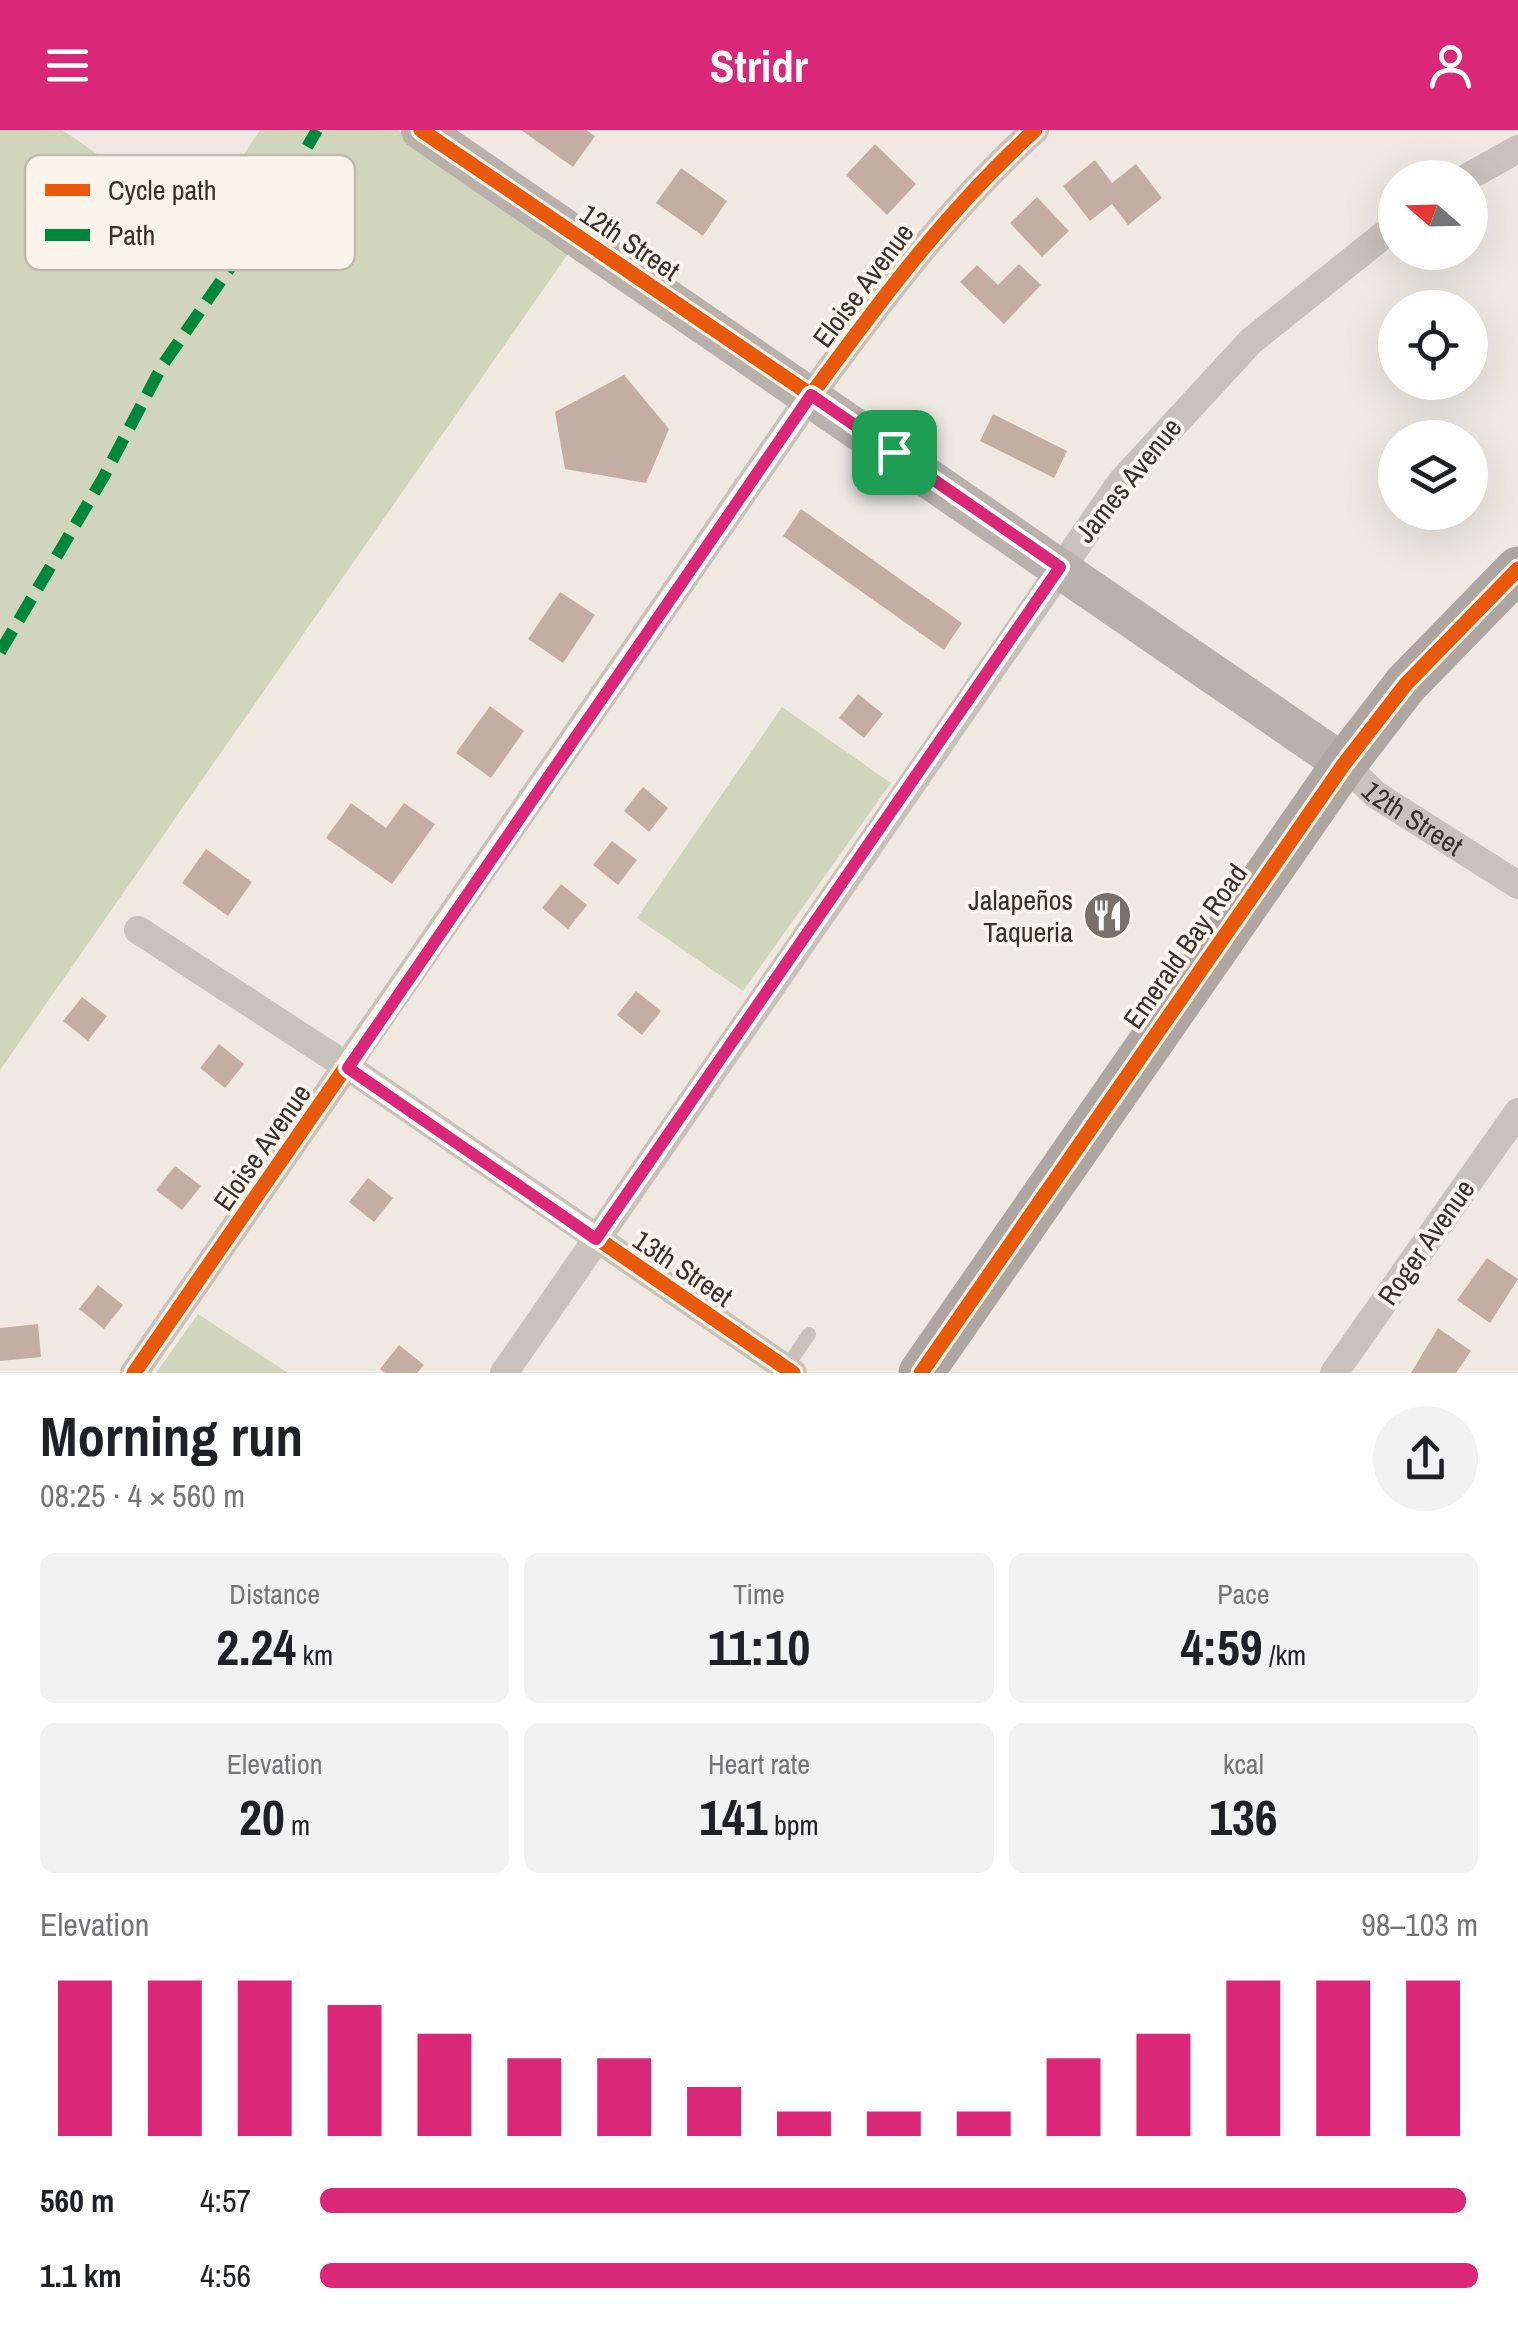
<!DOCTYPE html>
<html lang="en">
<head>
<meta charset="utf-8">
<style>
	body { margin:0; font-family:"Archivo Narrow",sans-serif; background:#f2f2f2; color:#202124; height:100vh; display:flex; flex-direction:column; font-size:38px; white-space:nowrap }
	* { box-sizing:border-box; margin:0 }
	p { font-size:32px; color:#757577 }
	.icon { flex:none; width:55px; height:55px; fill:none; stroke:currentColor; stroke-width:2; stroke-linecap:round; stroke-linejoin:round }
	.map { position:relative; height:1243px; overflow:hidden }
	.drawer { display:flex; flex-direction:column; background:#fff; flex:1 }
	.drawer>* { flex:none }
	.needle { width:65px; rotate:290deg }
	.tools { position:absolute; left:1378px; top:30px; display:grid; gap:20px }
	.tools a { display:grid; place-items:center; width:110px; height:110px; border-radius:50%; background:#fff; box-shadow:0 10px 40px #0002; font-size:50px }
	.pin { position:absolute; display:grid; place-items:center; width:85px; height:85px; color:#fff; margin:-42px; border-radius:20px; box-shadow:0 5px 15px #0006 }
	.round { display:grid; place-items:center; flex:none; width:105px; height:105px; border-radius:52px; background:#f2f2f2 }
	.overview { display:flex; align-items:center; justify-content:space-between; height:170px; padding:0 40px }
	h1 { font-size:55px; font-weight:700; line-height:75px }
	.stats { display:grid; grid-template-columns:repeat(3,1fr); gap:15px; height:170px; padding:10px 40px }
	.stats div { display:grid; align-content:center; border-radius:15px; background:#f2f2f2; text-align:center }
	.stats b { font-size:50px; font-weight:700 }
	.stats small { font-size:28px; font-weight:400 }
	.stats p { font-size:28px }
	.chart { height:280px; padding:20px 40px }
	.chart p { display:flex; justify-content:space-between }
	.chart svg { width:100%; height:180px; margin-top:10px; stroke:#db2777; stroke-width:6 }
	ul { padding:0 40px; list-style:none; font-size:32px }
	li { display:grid; grid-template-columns:160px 120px 1fr; align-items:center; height:75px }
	li i { height:25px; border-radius:12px; background:#db2777 }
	header { display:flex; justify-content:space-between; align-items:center; height:130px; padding:0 40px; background:#db2777; color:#fff; font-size:45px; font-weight:700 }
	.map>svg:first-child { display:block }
	.green { fill:#d0d5bc }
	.building { fill:#c4aea3 }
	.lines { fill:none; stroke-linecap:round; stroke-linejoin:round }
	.lane { stroke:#c9c2bb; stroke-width:14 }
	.street { stroke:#c9c2bb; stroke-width:28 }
	.secondary { stroke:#b9b2ac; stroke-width:40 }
	.primary { stroke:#aea6a0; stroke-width:45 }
	.quiet { stroke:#00873e; stroke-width:12; stroke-dasharray:25 12; stroke-linecap:butt }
	.cycleway-casing { stroke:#fbf4eb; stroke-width:21 }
	.cycleway { stroke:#e8590c; stroke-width:15 }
	.route-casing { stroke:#fff; stroke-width:20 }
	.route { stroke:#db2777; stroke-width:12 }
	.labels { text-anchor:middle; stroke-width:8; stroke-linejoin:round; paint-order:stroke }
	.street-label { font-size:28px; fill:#3a2f29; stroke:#fbf4eb }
	.poi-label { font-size:28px; fill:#3a2f29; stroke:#fbf4eb; text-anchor:end }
	.key { fill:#fbf4eb; stroke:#c1b9b1; stroke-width:2.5 }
	.key-label { font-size:28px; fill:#3a2f29 }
</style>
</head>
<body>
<header><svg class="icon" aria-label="menu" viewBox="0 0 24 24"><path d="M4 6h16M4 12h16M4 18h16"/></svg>Stridr<svg class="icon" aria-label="person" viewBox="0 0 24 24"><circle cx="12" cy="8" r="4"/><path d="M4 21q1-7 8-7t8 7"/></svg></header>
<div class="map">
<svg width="1518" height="1243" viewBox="0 0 1518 1243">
	<rect width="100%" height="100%" fill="#efe9e2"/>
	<path class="green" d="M0,0H62L199,93L260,0H398L570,121L0,940Z
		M782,577L891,653L743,861L637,788Z
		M198,1184L288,1243H156Z"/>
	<path class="building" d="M521,0H586L595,6L573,37Z
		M875,14L916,54L887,85L846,45Z
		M1095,30L1112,53L1136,34L1162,68L1128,95L1112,74L1090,91L1063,56Z
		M681,38L727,71L703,106L656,73Z
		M1037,67L1069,101L1042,127L1010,93Z
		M1019,134L1041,155L1004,194L960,152L977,135L998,155Z
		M624,245L669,299L646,353L565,339L555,282Z
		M993,284L1067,321L1054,348L980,311Z
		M801,379L962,493L944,520L783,406Z
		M560,462L595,485L563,533L528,509Z
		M858,564L883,584L864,608L839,588Z
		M490,576L524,601L491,648L456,623Z
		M643,657L668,678L649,702L624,681Z
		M351,673L386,698L404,673L435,694L392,754L326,708Z
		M612,711L637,730L618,755L593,735Z
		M206,719L252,752L228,786L182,753Z
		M561,754L587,775L568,799L542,778Z
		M636,861L661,881L642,905L617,885Z
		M82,867L107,886L88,911L63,891Z
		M219,914L244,934L225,958L200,938Z
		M175,1036L201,1056L182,1080L156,1060Z
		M368,1048L393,1068L374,1092L349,1072Z
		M1487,1128L1518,1149L1490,1193L1457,1170Z
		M98,1155L123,1175L104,1199L79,1179Z
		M38,1194L41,1227L0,1231V1198Z
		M1438,1198L1471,1221L1456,1243H1411Z
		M399,1215L424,1235L417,1243H385L380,1239Z"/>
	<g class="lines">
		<path class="lane" d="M786,1238L809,1204"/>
		<g class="street">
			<path d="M1466,48L1518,19"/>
			<path id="s1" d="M1344,634L1376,665L1518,755"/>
			<path d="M138,800L348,937L793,1243"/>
			<path d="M134,1243L811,265C880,171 948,79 1035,0"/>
			<path d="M504,1243L1121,352L1251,211L1395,96"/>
			<path d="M1334,1243L1518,982"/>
		</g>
		<path class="secondary" d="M421,0L1344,634"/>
		<path class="primary" d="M921,1243L1344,634L1406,554L1518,439"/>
		<path class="quiet" d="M0,522L103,348L162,236L272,77L317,0"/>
		<defs>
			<path id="cycleway" d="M421,0L811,265
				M348,937L793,1243
				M134,1243L811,265C880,171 948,79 1035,0
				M921,1243L1344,634L1406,554L1518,439"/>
		</defs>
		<use href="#cycleway" class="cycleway-casing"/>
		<use href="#cycleway" class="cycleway"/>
	</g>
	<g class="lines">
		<defs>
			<path id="route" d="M811,265L1060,437L596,1109L348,938Z"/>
		</defs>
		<use href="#route" class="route-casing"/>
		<use href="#route" class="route"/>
	</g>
	<defs>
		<symbol id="restaurant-disc" viewBox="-11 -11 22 22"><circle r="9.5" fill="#79706a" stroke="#fbf4eb"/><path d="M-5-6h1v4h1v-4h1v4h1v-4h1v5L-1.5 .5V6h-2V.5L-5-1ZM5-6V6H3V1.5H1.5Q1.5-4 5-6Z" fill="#fff"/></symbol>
	</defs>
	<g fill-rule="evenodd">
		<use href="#restaurant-disc" x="1080" y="758" width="55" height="55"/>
	</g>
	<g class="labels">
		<g class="street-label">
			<text transform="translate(630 112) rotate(34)" y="10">12th Street</text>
			<text transform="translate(863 155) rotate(-53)" y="10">Eloise Avenue</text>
			<text transform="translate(1128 350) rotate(-51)" y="10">James Avenue</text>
			<text dy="10" stroke="none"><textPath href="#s1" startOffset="88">12th Street</textPath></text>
			<text transform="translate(1185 816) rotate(-55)" y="10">Emerald Bay Road</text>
			<text transform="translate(262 1017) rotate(-55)" y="10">Eloise Avenue</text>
			<text transform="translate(1426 1112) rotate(-55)" y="10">Roger Avenue</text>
			<text transform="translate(683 1138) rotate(34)" y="10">13th Street</text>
		</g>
		<g class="poi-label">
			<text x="1073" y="780">Jalapeños<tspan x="1073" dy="32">Taqueria</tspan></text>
		</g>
	</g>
	<rect x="25" y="25" width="330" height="115" rx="15" class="key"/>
	<rect x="45" y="54" width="45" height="12" fill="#e8590c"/>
	<rect x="45" y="99" width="45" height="12" fill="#00873e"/>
	<g class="key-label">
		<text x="108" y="70">Cycle path</text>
		<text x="108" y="115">Path</text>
	</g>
</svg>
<div class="tools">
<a><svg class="needle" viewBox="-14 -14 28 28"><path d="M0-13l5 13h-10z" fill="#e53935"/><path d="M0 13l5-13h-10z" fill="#757577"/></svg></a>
<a><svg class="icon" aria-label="locate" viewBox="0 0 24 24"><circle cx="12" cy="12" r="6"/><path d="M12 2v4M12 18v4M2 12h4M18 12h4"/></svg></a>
<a><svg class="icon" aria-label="layers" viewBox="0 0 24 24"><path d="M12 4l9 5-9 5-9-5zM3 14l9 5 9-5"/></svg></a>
</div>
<div class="pin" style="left:894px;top:322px;background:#1e9e55"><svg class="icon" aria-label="arrive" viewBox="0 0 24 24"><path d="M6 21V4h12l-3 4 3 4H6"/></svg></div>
</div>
<section class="drawer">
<div class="overview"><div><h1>Morning run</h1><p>08:25 · 4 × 560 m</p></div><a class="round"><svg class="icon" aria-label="share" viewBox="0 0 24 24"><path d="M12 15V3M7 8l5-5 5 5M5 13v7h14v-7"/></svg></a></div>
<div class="stats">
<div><p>Distance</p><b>2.24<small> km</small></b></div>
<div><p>Time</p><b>11:10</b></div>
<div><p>Pace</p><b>4:59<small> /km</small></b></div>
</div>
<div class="stats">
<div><p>Elevation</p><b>20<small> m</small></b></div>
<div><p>Heart rate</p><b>141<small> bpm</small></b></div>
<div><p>kcal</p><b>136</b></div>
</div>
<div class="chart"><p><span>Elevation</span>98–103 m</p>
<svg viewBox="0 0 160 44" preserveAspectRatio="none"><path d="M5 44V6M15 44V6M25 44V6M35 44V12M45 44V19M55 44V25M65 44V25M75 44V32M85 44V38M95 44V38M105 44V38M115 44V25M125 44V19M135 44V6M145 44V6M155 44V6"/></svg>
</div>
<ul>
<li><b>560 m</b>4:57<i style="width:99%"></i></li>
<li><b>1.1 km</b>4:56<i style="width:100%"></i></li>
</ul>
</section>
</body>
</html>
